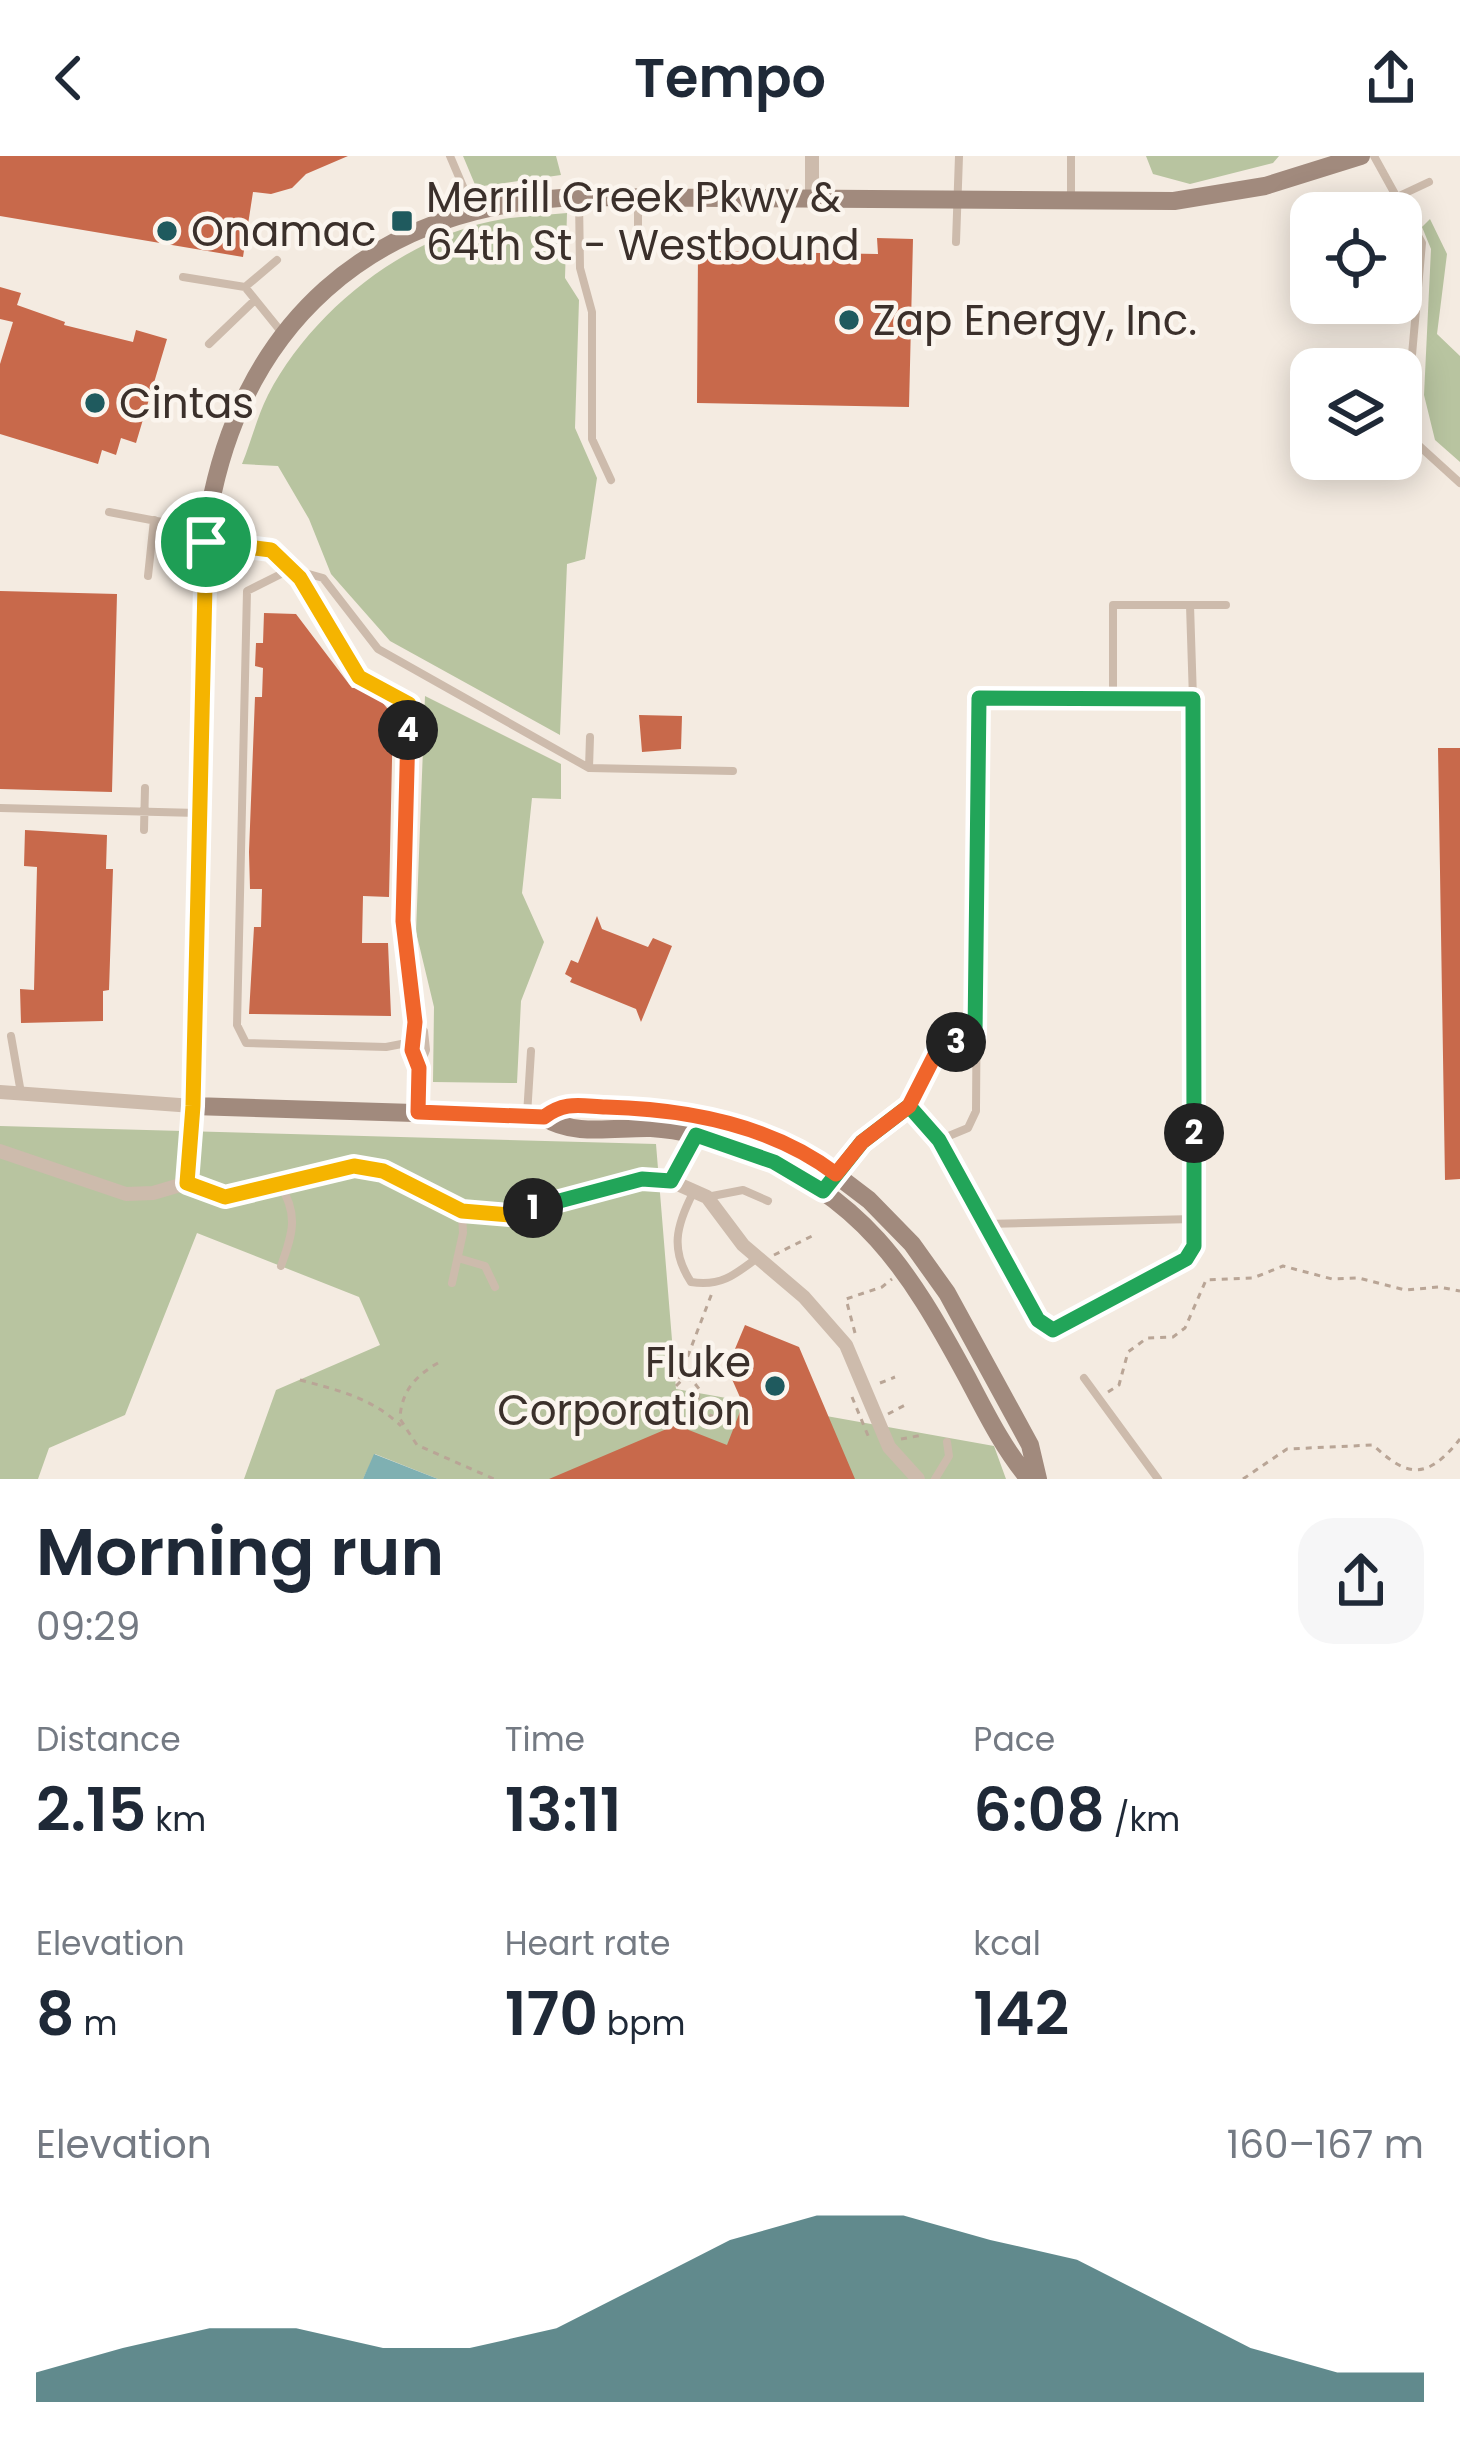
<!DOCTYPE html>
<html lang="en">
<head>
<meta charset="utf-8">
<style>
	body { margin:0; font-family:Poppins,sans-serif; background:#f6f6f7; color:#1f2937; height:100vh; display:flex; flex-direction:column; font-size:45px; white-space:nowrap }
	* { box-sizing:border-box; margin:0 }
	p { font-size:39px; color:#747a83 }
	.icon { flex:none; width:66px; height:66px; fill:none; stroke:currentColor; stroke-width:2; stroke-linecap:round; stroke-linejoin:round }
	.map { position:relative; height:1323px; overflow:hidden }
	.sheet { display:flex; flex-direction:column; background:#fff; flex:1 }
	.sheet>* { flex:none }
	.fabs { position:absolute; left:1290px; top:36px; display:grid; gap:24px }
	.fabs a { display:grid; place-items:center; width:132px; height:132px; border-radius:24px; background:#fff; box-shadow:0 6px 30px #0003; font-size:60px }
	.pin { position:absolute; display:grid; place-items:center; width:102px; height:102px; color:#fff; margin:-51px; border:6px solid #fff; border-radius:50%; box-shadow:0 3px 12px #0007 }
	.km { position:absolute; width:60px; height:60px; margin:-30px; border-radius:50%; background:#222; color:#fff; font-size:33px; line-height:60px; text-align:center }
	.round { display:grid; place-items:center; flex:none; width:126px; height:126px; border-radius:36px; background:#f6f6f7 }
	.overview { display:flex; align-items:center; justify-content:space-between; height:204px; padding:0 36px }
	h1 { font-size:66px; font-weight:600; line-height:90px }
	.stats { display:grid; grid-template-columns:repeat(3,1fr); gap:18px; height:204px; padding:12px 36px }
	.stats div { display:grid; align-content:center }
	.stats b { font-size:60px; font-weight:600 }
	.stats small { font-size:33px; font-weight:400 }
	.stats p { font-size:33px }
	.chart { height:336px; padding:24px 36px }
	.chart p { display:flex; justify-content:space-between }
	.chart svg { width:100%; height:216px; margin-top:12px; fill:#1f5a5e; opacity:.7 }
	header { display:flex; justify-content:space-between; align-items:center; height:156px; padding:0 36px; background:#fff; font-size:54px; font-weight:600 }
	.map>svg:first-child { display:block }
	.green { fill:#b8c4a0 }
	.water { fill:#7fb0b2 }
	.building { fill:#c8694b }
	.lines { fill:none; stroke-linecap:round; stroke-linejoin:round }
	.path { stroke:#b9a596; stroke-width:3; stroke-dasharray:6 6; stroke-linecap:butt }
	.lane { stroke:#cdbbac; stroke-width:8 }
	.street { stroke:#cdbbac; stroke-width:14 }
	.secondary { stroke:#a18a7d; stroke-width:18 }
	.split-1-casing { stroke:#fff; stroke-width:24 }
	.split-2-casing { stroke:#fff; stroke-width:24 }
	.split-3-casing { stroke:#fff; stroke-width:24 }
	.split-4-casing { stroke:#fff; stroke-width:24 }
	.split-5-casing { stroke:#fff; stroke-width:24 }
	.split-1 { stroke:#f5b400; stroke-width:15 }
	.split-2 { stroke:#22a559; stroke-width:15 }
	.split-3 { stroke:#22a559; stroke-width:15 }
	.split-4 { stroke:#f0652b; stroke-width:15 }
	.split-5 { stroke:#f5b400; stroke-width:15 }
	.poi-dot { fill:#1f5a5e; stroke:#fbf5ee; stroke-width:4.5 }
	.labels { text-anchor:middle; stroke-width:9; stroke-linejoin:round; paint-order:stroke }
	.poi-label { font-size:42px; fill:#3b302b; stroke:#fbf5ee; text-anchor:start }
</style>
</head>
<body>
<header><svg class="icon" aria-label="back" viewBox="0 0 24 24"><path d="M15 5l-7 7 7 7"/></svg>Tempo<svg class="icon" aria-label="share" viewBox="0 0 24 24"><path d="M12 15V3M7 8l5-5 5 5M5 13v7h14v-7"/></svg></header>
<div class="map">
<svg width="1460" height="1323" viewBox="0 0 1460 1323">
	<rect width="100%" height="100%" fill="#f4ebe1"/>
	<path class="green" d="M463,0H556L561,19L476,31Z
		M1146,0H1279L1273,7L1190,28L1153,18Z
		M567,57L565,122L579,144L575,272L597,322L585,403L567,408L560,579L390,485L331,418L309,363L278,310L242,308C251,286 257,261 268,239C312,154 407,79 503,63C524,60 546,59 567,57Z
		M1430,63L1447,98L1437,178L1460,200V306L1435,284L1424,239L1431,93L1422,71Z
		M425,540L561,608V643L532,642L522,737L544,786L521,845L517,927L433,926L434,851L416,776Z
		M0,970L656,988L676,1233L994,1290L1006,1323H438L375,1298L363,1323H244L276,1234L380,1189L359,1141L197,1077L125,1259L49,1292L38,1323H0Z"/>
	<path class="water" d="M374,1298L438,1323H363Z"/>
	<path class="building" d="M0,0H348L306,18L292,32L271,38L253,36L243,101L0,60Z
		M877,82L913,83L909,251L697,247L698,95L878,98Z
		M0,131L21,137L17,149L65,166L64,169L133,186L136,174L167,183L136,287L121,282L116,299L102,294L98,308L0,278V208L13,166L0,163Z
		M0,435L117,438L112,636L0,633Z
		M264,457L296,458L352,532H363L376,539L393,559L389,741L363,740L362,787H388L391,860L249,858L254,771H261L262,733H250L249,696L255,541H262L263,512L255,510L256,487H263Z
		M639,559L682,560L681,593L642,596Z
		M1438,592H1460V1023L1445,1024Z
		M25,674L107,679L106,713H113L109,834L103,835V865L21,867L20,833L34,834L37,711L24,710Z
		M597,760L602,773L648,791L653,782L672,790L641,866L636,853L570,826L572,822L565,818L571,804L578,807Z
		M745,1169L799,1191L855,1323H549L676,1269L727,1289L743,1248L727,1212Z"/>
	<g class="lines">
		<path class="path" d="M678,1013L687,995
			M774,1099L816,1078
			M855,1177L846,1143L882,1131L892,1123
			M438,1207C415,1220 401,1236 400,1263L417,1289L494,1323
			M679,1223L712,1137
			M300,1224C338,1234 372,1242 401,1270
			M880,1227L895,1221
			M1108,1236L1119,1229L1128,1196L1147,1182L1173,1181L1185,1172L1206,1124L1253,1122L1283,1110L1332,1123L1359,1122L1405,1134L1439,1131L1460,1135
			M852,1241L869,1282
			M689,1251L697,1247L700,1234L692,1224L683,1223L673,1233L676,1247L735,1268
			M888,1258L907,1248
			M901,1283L923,1279
			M1243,1323L1287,1293L1373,1289C1409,1323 1428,1323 1460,1283"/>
		<path class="lane" d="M450,0L473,54
			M1374,0L1422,87L1405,277L1460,327
			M1071,40V0
			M1397,41L1429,26
			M579,43L580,112L592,156V283L611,324
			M638,43V77
			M956,86L959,0
			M183,121L245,131L277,104
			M245,131L283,178
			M209,188L255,144
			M109,356L204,374
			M207,386L271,394L300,423L359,521L409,547L403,765L415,866
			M148,420L154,364
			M1113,542V449H1190
			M1193,543L1194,1063V1090L1186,1103L1053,1174L1038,1164L985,1068L1194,1063
			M589,612L590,581
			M0,652L198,657
			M144,674L145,632
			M415,866L424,875L426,894L419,912L412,894Z
			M11,880L21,937
			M412,886L386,891L246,887L237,869L247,435L291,413L323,422L378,493L589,612L733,615
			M909,949L938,893L975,879
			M418,955L419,912
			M527,959L531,895
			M939,984L985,1068
			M835,1020L862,986L909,949L939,984L968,972L976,955L979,542L1193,543L1190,449H1226
			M279,1027C299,1058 293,1077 281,1110
			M693,1037C676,1070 670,1094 691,1126C720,1131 735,1119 757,1102
			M707,1041L743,1034L768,1045
			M458,1102L485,1110L495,1131
			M452,1127L463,1077L462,1056
			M1084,1222L1158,1323
			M935,1323L949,1300L947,1286"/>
		<path class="street" d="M812,44V0
			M0,936L193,950L187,1027
			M0,995L126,1038L153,1037L187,1027L225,1041L354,1010L383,1015L462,1055L486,1059H510L642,1023L671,1025L707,1041L743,1089L804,1141L846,1189L889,1291L918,1323"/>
		<path class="secondary" d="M544,961L559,950L656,952L739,970L823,1009L869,1044L912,1088L947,1137L1030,1289L1038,1323
			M1029,1323C1003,1292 986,1257 967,1221C908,1112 862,1039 741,993C713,982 681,974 651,972C616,971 573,981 544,961L193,950L206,374C236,169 371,48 579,41L1174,45L1265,30L1361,0"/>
	</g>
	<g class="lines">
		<defs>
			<path id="split-1" d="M206,386L193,950L187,1027L225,1041L354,1010L383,1015L462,1055L510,1059L533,1052"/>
			<path id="split-2" d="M533,1052L642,1023L671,1025L696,979L774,1006L823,1035L862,986L909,950L939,984L1038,1164L1053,1174L1186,1103L1194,1090V977"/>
			<path id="split-3" d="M956,886L975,879L979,542L1193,543L1194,977"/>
			<path id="split-4" d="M408,574L403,765L415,866L412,894L419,912L418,956L544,961C565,945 580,950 606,951C686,953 770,968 836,1018L862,986L909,950L938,893L956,886"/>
			<path id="split-5" d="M206,386L271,394L300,422L359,521L409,548L408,574"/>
		</defs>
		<use href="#split-1" class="split-1-casing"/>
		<use href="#split-2" class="split-2-casing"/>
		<use href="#split-3" class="split-3-casing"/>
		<use href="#split-4" class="split-4-casing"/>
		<use href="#split-5" class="split-5-casing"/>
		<use href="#split-1" class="split-1"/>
		<use href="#split-2" class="split-2"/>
		<use href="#split-3" class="split-3"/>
		<use href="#split-4" class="split-4"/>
		<use href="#split-5" class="split-5"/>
	</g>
	<g class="poi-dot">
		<rect x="390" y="53" width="24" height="24" rx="6"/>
		<circle cx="167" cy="75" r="12"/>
		<circle cx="849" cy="164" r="12"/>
		<circle cx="95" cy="247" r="12"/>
		<circle cx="775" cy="1230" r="12"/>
	</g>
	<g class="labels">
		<g class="poi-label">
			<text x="426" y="56">Merrill Creek Pkwy &amp;<tspan x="426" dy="48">64th St - Westbound</tspan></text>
			<text x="191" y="90">Onamac</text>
			<text x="873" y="179">Zap Energy, Inc.</text>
			<text x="119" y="262">Cintas</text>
			<text x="751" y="1221" text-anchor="end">Fluke<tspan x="751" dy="48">Corporation</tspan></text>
		</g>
	</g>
</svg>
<div class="fabs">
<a><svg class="icon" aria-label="locate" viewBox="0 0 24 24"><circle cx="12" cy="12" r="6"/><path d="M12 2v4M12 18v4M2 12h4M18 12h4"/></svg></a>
<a><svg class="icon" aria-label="layers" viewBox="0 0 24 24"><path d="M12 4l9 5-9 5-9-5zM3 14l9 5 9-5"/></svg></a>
</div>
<div class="pin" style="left:206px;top:386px;background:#1e9e55"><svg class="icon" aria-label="arrive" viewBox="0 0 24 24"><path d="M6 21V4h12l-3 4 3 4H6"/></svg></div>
<b class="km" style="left:533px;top:1052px">1</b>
<b class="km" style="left:1194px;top:977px">2</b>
<b class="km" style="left:956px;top:886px">3</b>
<b class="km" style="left:408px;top:574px">4</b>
</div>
<section class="sheet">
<div class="overview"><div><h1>Morning run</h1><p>09:29</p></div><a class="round"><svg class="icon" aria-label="share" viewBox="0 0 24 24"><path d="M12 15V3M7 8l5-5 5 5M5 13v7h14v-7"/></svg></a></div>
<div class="stats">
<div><p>Distance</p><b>2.15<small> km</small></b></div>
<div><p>Time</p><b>13:11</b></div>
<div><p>Pace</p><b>6:08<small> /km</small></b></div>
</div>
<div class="stats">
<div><p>Elevation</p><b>8<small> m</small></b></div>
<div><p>Heart rate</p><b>170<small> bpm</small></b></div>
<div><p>kcal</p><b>142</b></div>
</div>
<div class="chart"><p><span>Elevation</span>160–167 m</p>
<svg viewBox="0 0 160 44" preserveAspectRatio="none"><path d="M0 44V38L10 33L20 29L30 29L40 33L50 33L60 29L70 20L80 11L90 6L100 6L110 11L120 15L130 24L140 33L150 38L160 38V44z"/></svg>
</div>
</section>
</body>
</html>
